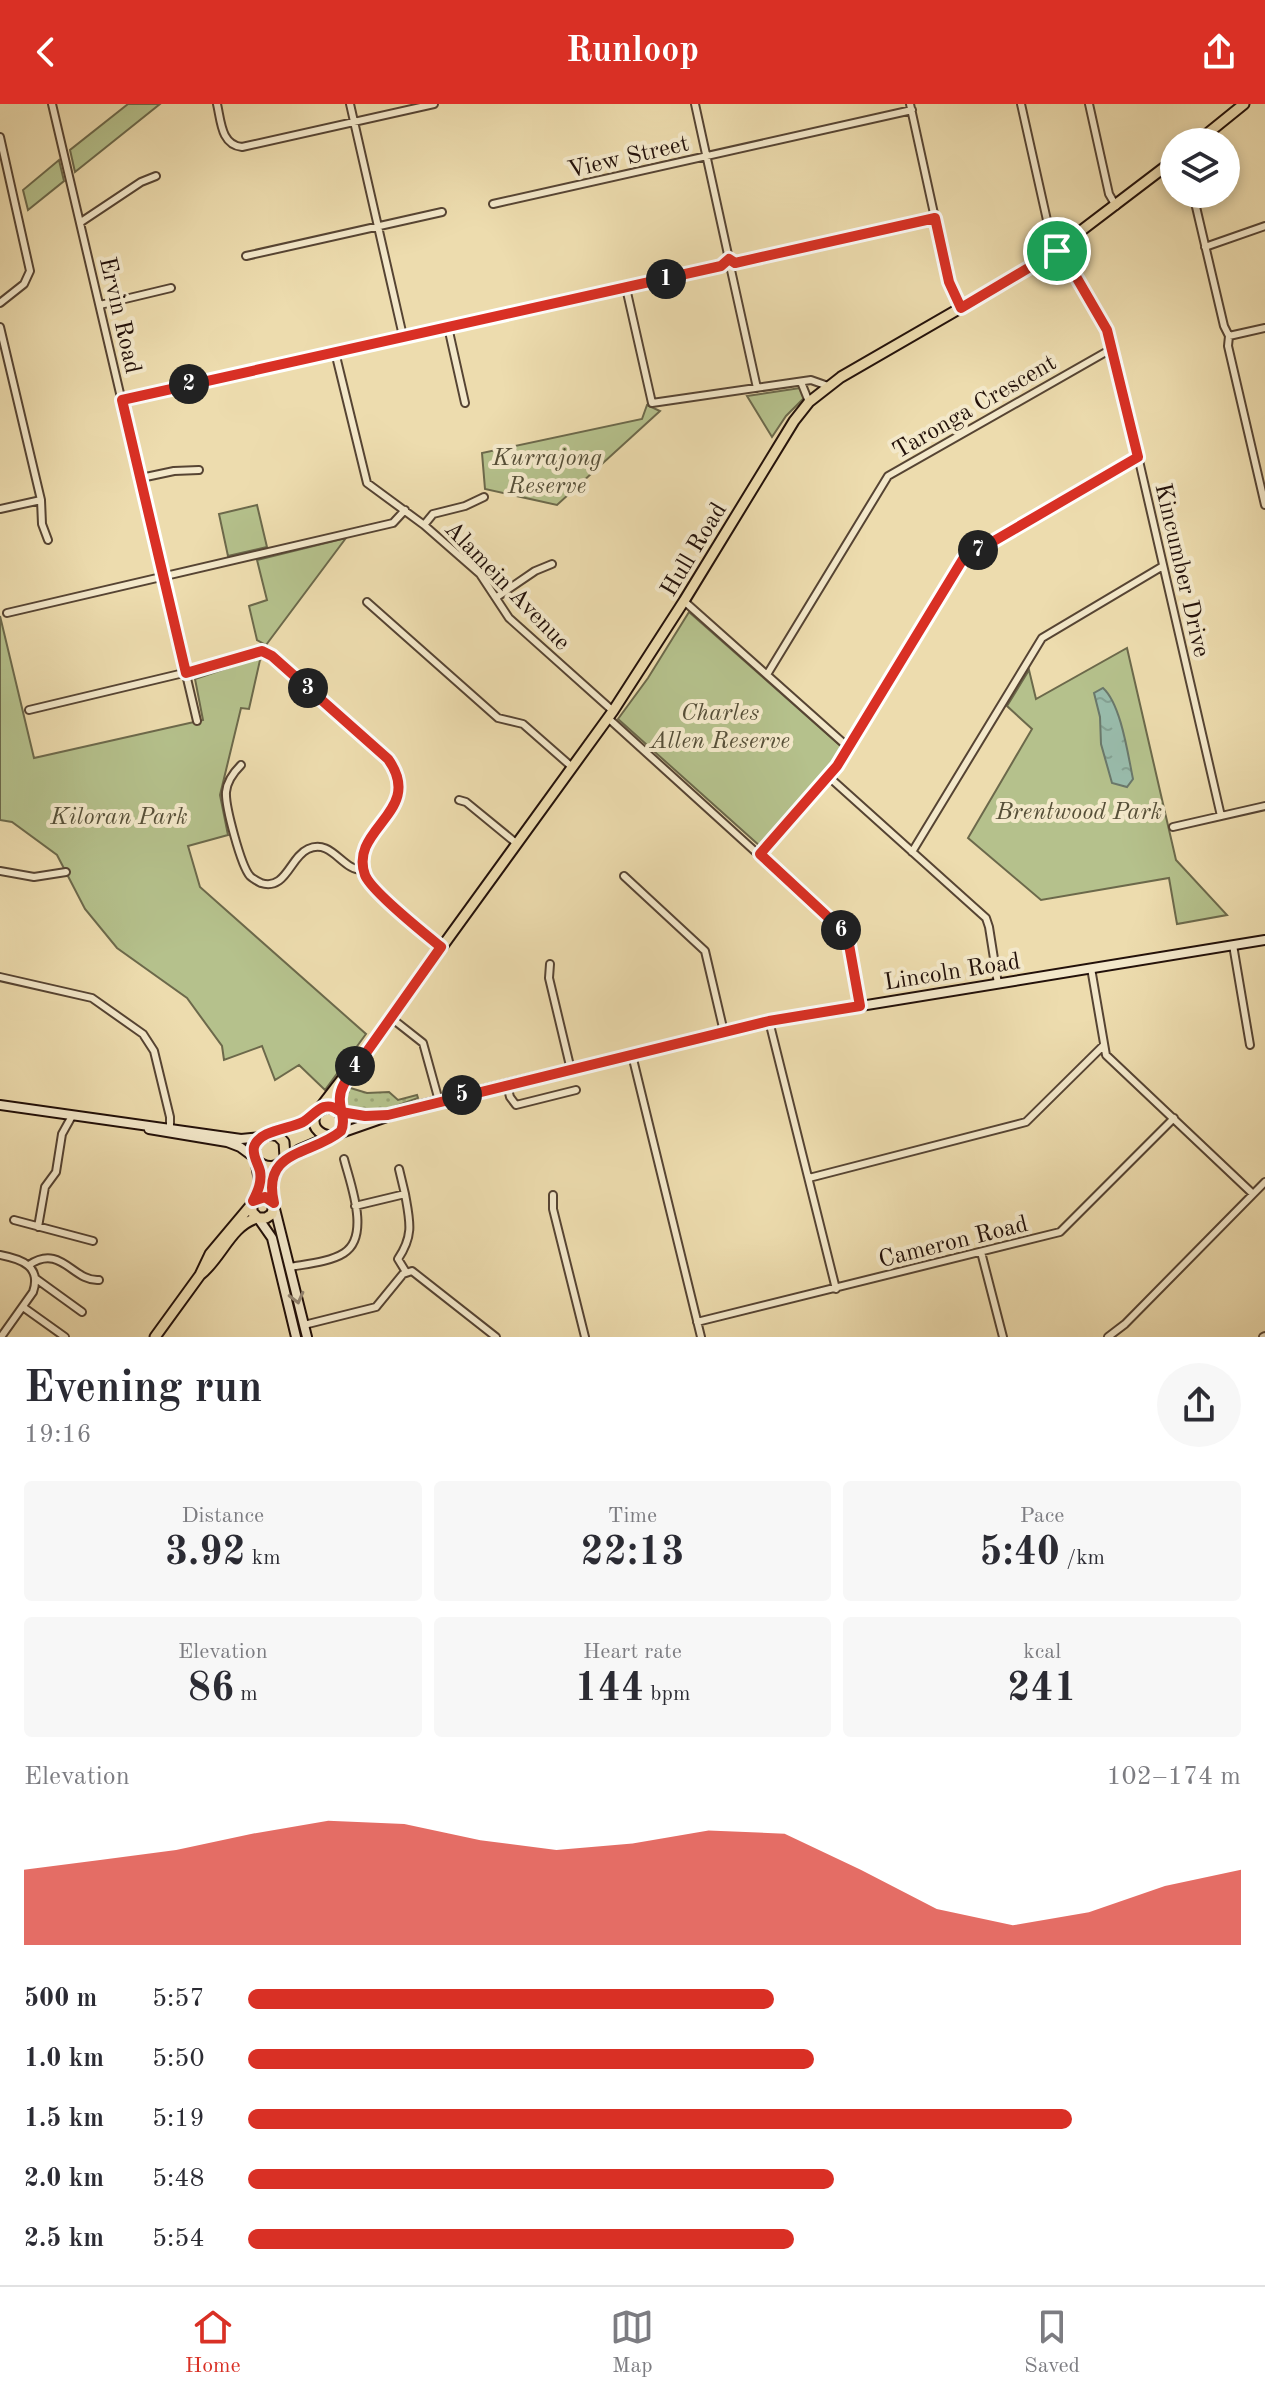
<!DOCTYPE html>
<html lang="en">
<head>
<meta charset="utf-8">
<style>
	body { margin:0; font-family:"Old Standard TT",serif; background:#f7f7f7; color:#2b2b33; height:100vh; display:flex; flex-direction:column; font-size:30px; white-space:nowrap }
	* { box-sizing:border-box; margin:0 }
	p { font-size:26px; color:#7c7c81 }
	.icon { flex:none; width:44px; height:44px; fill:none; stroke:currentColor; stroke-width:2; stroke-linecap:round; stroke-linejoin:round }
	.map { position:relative; height:1233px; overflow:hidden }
	.details { display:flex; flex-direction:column; background:#fff; flex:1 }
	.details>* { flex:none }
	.buttons { position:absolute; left:1160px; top:24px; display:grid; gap:16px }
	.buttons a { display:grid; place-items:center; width:80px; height:80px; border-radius:50%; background:#fff; box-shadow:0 4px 12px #0003; font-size:40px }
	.pin { position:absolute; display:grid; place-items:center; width:68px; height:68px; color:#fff; margin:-34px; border:4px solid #fff; border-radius:50%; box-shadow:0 2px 8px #0007 }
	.km { position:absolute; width:40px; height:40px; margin:-20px; border-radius:50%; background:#222; color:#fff; font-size:22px; line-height:40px; text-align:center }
	.round { display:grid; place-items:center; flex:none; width:84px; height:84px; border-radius:42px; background:#f7f7f7 }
	.overview { display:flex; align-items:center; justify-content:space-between; height:136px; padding:0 24px }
	h1 { font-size:44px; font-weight:800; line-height:60px }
	.figures { display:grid; grid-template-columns:repeat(3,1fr); gap:12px; height:136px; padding:8px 24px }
	.figures div { display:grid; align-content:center; border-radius:8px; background:#f7f7f7; text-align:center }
	.figures b { font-size:40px; font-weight:800 }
	.figures small { font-size:22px; font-weight:400 }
	.figures p { font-size:22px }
	.chart { height:224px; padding:16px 24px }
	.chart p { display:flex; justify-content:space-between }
	.chart svg { width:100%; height:144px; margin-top:8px; fill:#d93025; opacity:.7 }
	ul { padding:0 24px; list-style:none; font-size:26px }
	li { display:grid; grid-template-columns:128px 96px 1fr; align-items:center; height:60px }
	li i { height:20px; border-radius:10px; background:#d93025 }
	header { display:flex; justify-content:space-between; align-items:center; height:104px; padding:0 24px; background:#d93025; color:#fff; font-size:36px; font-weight:800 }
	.menu { display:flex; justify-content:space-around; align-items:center; height:112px; border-top:2px solid #e1e1e2; background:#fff; font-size:22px; color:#7c7c81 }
	.menu a { display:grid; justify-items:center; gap:4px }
	.menu .active { color:#d93025 }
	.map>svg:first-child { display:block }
	.grass { fill:url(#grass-dots); stroke:#6c694b; stroke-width:2 }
	.park { fill:#b5c18c; stroke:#6c694b; stroke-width:2 }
	.water { fill:url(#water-ripples); stroke:#6a786b; stroke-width:2 }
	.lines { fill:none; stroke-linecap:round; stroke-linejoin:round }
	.minor-casing { stroke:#564433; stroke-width:10 }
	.secondary-casing { stroke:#23110a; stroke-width:12 }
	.primary-casing { stroke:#23110a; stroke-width:13 }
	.minor { stroke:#f3e8ca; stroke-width:6 }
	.secondary { stroke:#f3e8ca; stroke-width:8 }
	.primary { stroke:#eddcae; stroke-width:9 }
	.oneway { stroke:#958774 }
	.route-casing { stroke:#fff; stroke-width:16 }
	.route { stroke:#d93025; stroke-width:10 }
	.labels { text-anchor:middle; stroke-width:8; stroke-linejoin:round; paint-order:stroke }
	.street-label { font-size:24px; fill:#23110a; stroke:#f3e8ca }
	.park-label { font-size:24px; font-style:italic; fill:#564f38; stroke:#f3e8ca }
</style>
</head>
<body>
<header><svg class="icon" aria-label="back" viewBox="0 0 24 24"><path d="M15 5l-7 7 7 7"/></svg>Runloop<svg class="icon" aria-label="share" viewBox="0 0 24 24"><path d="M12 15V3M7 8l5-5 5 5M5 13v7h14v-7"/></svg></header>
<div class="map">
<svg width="1265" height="1233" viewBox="0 0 1265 1233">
	<defs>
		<pattern id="grass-dots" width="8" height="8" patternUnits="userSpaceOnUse" patternTransform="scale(2)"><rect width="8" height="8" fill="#b5c18c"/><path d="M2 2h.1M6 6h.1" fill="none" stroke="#9ba577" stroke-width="1.8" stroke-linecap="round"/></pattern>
		<pattern id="water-ripples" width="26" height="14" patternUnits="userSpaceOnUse" patternTransform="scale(2)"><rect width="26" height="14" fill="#99bcac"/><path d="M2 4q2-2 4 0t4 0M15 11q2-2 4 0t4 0" fill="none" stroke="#84a193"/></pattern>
	</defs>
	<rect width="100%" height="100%" fill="#eddcae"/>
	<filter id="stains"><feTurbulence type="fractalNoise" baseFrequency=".0025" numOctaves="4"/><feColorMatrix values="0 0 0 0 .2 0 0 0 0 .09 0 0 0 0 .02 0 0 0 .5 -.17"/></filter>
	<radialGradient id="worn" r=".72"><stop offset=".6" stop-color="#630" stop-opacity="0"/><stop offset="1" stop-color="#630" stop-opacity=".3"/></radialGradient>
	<path class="grass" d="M347,983L367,989L389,988L398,996L417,991L418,994L377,1009L346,1005L342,992Z"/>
	<path class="park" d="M128,0H160L75,68L70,46Z
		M59,56L64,77L28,106L23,86Z
		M800,284L804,288V294L786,312L772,333L747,292Z
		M647,301L660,307L557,401L485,385L482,349L642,315Z
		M257,401L267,443L228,452L219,410Z
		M346,434L266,541L257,536L249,502L267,496L257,456Z
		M689,508L844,645L825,673L761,743L618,615L648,574Z
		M0,512L34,654L203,616L195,575L260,553L263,554L260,556L249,605L241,604L220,691L228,731L188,742L200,783L366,930L325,986L299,961L275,976L262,942L224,956L222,942L187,894L117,844L85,805L57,751L12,718L0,716Z
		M1127,544L1176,756L1227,811L1177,820L1169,774L1041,796L968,734L1032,625L1007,602L1029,566L1036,595Z"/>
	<path class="water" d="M1103,584C1121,600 1128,651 1133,675L1127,683L1112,679L1101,640L1100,613L1094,589Z"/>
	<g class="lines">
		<defs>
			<path id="minor" d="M52,0L197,617
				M217,0C221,17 221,41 242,43L434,0
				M350,0L403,232
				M695,0L729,155
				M910,0L949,178L961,204
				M1021,0L1051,134L1057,147
				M1089,0L1109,90L1116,102
				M0,33L30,167L24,180L0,199
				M1193,90L1224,222L1229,232L1228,242L1265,401
				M493,100L912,6
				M81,118L141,78L156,72
				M1205,143L1265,122
				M1060,145L1107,226L1113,244L1221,712
				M246,152L442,108
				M735,159L935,114
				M731,166L757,284
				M626,184L652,299L811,276L828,282
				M100,201L171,184
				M0,223L41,396L0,405
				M448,223L465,299
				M1229,232L1265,224
				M335,248L367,379L424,421L480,470L509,514L613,607
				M801,278L809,298
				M122,296L724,162
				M141,374L174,367L199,366
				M41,396L42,420L48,436
				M424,421L433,410L465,402L484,393
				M497,493L535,467L552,460
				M684,497L849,644
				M367,498L498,614L523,620L572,663
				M7,509L393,419L405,406
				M768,569L888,372L1113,244
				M29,606L192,567L251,548L262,547L272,552L388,655C428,710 339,732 367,776C378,794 423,829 441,843
				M608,614L844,828L848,835L860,902
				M241,661C233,669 227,677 226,688C225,702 241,762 250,772C253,775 257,777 261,779C286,787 290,753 308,745C332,734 342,767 363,766
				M829,673L986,814L989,823L998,880
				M459,696L466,698L516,739
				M1173,723L1265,702
				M912,748L1042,534L1163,462
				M760,750L837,662L963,455L1138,353
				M0,767L34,773L66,768
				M624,772L705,847L724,928
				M1233,841L1250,941
				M550,860L549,874L571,966
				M1091,864L1106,951L1253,1090
				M0,873L92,894L143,930L154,947L170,1013V1023
				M390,913L423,939L439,997
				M769,917L836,1185
				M632,951L701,1233
				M507,981L510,993L516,1001L576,986
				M399,1065L405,1090
				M809,1074L1026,1018L1103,942
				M553,1091V1105L585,1233
				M355,1102L405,1090C410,1118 414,1131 398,1155L406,1168
				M14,1116L93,1137
				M38,1123L45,1083L56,1068L62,1030L72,1012
				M981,1148L1003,1233
				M0,1151C21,1155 42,1162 33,1188L1,1233
				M29,1161C61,1139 73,1178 99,1176
				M290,1163C306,1160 330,1158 344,1149C371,1132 350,1079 344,1055
				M35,1174L82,1208
				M23,1203L65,1233
				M697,1218L1060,1128L1174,1014
				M304,1221L376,1203L403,1170L412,1167L496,1233
				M1108,1233L1125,1220L1265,1078
				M1263,1233L1265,1232"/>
			<path id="secondary" d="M0,1001L241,1035L262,1033
				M341,1008L379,1012
				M149,1025L227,1038L240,1043L255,1054
				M338,1030L421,1001L769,917L1265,836
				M274,1101L307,1233
				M258,1114L272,1134L296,1233"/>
			<path id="primary" d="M1197,38L1244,0
				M320,1004L343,974
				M317,1008C309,1021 318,1031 332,1032
				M340,1008V987L352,967L613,607L684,497L794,317L809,298L841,273L1040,158L1174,56
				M256,1056C266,1065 278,1065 285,1053L284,1038L278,1032L269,1030
				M252,1100V1108L258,1114H266L272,1110L274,1100L271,1078L281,1059
				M200,1171C221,1155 231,1121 257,1114
				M155,1233L200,1171L210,1150L252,1100L260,1079L254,1047L258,1035L299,1020L326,1003L338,1006L344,1018L339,1029L299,1046L283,1057"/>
		</defs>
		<use href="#minor" class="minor-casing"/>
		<use href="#secondary" class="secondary-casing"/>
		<use href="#primary" class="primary-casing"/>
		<use href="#minor" class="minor"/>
		<use href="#secondary" class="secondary"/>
		<use href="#primary" class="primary"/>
	</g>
	<defs><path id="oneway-chevron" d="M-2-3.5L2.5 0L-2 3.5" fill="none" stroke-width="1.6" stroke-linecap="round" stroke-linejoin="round" transform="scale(2)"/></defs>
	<use class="oneway" href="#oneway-chevron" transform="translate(297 1194) rotate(76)"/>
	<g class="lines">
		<defs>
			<path id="route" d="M1057,147L961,204L949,178L935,114L735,159L729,155L721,162L122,296L186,569L262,547L272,552L388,655C426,708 348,724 365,771C371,787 425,830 441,843L344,980C333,1000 348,1011 341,1027C313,1051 261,1045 274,1099L265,1093L253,1097C258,1087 262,1078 260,1067C258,1059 252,1051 254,1043C259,1026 290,1025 303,1018C310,1014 316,1006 324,1003C331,1001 335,1004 341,1008L365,1012L388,1011L769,917L860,902L848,835L844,828L760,750L837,662L963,455L1138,353L1107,226L1060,145L1057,147"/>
		</defs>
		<use href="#route" class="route-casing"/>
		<use href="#route" class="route"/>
	</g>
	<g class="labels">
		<g class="street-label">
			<text transform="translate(628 52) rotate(-13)" y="8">View Street</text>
			<text transform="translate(121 211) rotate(77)" y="8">Ervin Road</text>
			<text transform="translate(974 302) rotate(-30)" y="8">Taronga Crescent</text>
			<text transform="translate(693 445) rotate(-59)" y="8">Hull Road</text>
			<text transform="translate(1183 466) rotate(77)" y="8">Kincumber Drive</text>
			<text transform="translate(508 481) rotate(46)" y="8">Alamein Avenue</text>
			<text transform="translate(952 867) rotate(-9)" y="8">Lincoln Road</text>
			<text transform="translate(953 1137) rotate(-14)" y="8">Cameron Road</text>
		</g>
		<g class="park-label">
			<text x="547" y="361">Kurrajong<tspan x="547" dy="28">Reserve</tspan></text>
			<text x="720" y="616">Charles<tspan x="720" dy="28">Allen Reserve</tspan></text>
			<text x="1079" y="715">Brentwood Park</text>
			<text x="119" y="720">Kiloran Park</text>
		</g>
	</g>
	<rect width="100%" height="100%" filter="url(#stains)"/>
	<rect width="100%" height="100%" fill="url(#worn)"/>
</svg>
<div class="buttons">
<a><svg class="icon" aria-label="layers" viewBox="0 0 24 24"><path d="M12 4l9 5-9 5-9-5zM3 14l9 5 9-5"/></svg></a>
</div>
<div class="pin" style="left:1057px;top:147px;background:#1e9e55"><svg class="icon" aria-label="arrive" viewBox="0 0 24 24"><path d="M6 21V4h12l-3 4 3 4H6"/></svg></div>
<b class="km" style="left:666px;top:175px">1</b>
<b class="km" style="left:189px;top:280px">2</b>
<b class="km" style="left:308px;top:584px">3</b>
<b class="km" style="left:355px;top:962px">4</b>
<b class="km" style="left:462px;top:991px">5</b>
<b class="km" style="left:841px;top:826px">6</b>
<b class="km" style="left:978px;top:446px">7</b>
</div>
<section class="details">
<div class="overview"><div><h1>Evening run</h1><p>19:16</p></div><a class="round"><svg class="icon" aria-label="share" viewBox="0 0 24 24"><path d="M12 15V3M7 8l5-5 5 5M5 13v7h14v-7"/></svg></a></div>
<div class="figures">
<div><p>Distance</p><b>3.92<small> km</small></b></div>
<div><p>Time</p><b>22:13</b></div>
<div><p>Pace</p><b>5:40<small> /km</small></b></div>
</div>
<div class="figures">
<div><p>Elevation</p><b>86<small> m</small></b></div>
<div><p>Heart rate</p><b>144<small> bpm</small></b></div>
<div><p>kcal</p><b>241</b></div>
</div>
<div class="chart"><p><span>Elevation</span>102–174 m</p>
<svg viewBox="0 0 160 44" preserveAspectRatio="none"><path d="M0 44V21L10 18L20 15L30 10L40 6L50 7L60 12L70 15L80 13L90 9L100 10L110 21L120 33L130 38L140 34L150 26L160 21V44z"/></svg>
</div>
<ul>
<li><b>500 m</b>5:57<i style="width:53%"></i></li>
<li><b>1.0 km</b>5:50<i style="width:57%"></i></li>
<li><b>1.5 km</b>5:19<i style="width:83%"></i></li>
<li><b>2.0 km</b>5:48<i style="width:59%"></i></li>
<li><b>2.5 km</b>5:54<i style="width:55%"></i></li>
</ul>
</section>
<nav class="menu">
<a class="active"><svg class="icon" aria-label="home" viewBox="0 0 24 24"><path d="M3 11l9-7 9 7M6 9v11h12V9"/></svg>Home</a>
<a><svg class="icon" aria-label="map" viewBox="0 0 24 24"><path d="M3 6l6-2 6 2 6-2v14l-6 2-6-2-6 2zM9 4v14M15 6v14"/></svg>Map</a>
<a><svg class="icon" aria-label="saved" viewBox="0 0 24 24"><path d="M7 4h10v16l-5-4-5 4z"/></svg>Saved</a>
</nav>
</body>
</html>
